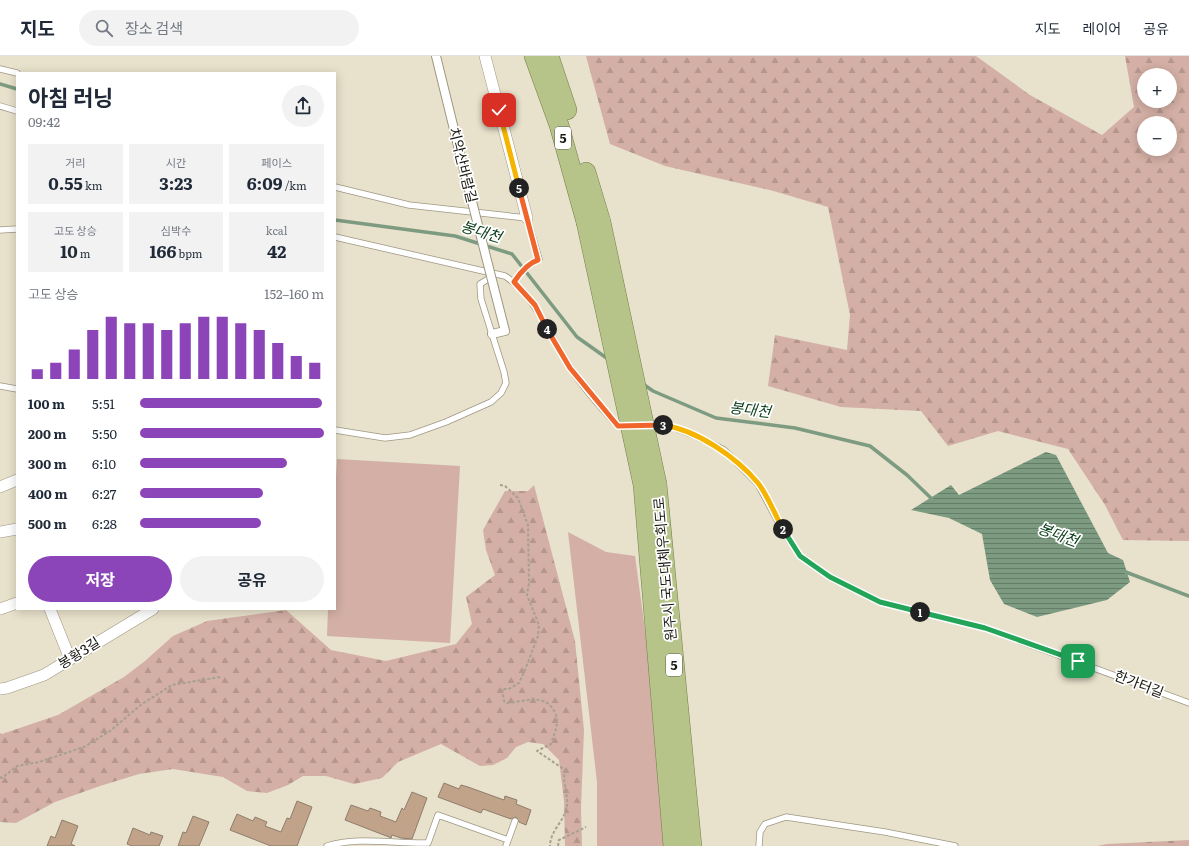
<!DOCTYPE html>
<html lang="ko">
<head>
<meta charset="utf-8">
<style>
	body { margin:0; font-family:Literata,"Noto Sans KR",serif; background:#f2f2f3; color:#1f2937; height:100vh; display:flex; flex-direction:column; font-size:15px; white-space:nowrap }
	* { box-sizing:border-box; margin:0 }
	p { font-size:13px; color:#747a83 }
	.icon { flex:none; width:22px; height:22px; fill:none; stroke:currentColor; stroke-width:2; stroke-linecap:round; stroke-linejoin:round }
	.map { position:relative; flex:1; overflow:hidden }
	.side { position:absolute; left:16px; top:16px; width:320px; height:538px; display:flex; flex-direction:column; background:#fff; border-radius:0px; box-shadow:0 2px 10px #0003 }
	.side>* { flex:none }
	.tools { position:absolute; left:1137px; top:12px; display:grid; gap:8px }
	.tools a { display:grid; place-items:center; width:40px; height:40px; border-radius:50%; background:#fff; box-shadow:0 2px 10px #0003; font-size:20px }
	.pin { position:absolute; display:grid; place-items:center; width:34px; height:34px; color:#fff; margin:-17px; border-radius:8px; box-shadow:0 2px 6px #0006 }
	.km { position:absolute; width:20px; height:20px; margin:-10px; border-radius:50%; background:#222; color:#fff; font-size:11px; line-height:20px; text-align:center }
	.round { display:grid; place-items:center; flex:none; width:42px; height:42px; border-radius:21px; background:#f2f2f3 }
	.headline { display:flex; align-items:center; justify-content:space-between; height:68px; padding:0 12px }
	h1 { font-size:22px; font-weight:700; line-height:30px }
	.figures { display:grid; grid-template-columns:repeat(3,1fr); gap:6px; height:68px; padding:4px 12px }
	.figures div { display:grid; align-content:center; border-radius:0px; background:#f2f2f3; text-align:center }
	.figures b { font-size:17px; font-weight:700 }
	.figures small { font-size:11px; font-weight:400 }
	.figures p { font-size:11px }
	.chart { height:112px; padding:8px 12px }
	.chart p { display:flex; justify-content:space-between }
	.chart svg { width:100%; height:72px; margin-top:4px; stroke:#8b45b8; stroke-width:6 }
	.primary-button { display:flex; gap:8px; margin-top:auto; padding:8px 12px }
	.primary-button a { flex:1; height:46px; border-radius:24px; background:#8b45b8; color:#fff; font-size:16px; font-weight:700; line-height:46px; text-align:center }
	.primary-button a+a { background:#f2f2f3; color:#1f2937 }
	ul { padding:0 12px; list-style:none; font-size:13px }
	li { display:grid; grid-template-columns:64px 48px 1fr; align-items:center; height:30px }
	li i { height:10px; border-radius:5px; background:#8b45b8 }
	header { display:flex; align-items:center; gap:24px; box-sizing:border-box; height:56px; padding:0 20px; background:#fff; border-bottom:1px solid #e0e1e3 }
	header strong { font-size:19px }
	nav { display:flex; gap:22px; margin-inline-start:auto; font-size:14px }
	.search { width:280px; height:36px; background:#f2f2f3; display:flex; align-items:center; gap:10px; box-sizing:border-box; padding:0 14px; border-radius:22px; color:#747a83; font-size:15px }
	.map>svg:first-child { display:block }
	.grass { fill:#d3afa5 }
	.forest { fill:url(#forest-firs); fill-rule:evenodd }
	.water { fill:url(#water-rules) }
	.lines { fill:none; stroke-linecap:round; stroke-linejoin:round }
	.stream { stroke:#7c9b81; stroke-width:3.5 }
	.building { fill:#c0a388; stroke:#8e7d6e }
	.service-casing { stroke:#9e9783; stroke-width:7 }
	.pedestrian-casing { stroke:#9e9783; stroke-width:10 }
	.minor-casing { stroke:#9e9783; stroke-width:12 }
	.trunk-casing { stroke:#737e4b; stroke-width:20 }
	.path { stroke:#a6a18f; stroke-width:2; stroke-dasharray:3 2; stroke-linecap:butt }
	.service { stroke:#fff; stroke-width:5.5 }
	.pedestrian { stroke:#fff; stroke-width:8 }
	.minor { stroke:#fff; stroke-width:11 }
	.trunk { stroke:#b6c48a; stroke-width:19 }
	.pedestrian-bridge-casing { stroke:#9e9783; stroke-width:10; stroke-linecap:butt }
	.trunk-bridge-casing { stroke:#737e4b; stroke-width:20; stroke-linecap:butt }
	.pedestrian-bridge { stroke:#fff; stroke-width:8 }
	.trunk-bridge { stroke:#b6c48a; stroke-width:19 }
	.split-1-casing { stroke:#fff; stroke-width:8 }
	.split-2-casing { stroke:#fff; stroke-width:8 }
	.split-3-casing { stroke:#fff; stroke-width:8 }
	.split-4-casing { stroke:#fff; stroke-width:8 }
	.split-5-casing { stroke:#fff; stroke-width:8 }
	.split-6-casing { stroke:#fff; stroke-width:8 }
	.split-1 { stroke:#22a559; stroke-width:5 }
	.split-2 { stroke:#22a559; stroke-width:5 }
	.split-3 { stroke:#f5b400; stroke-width:5 }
	.split-4 { stroke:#f0652b; stroke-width:5 }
	.split-5 { stroke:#f0652b; stroke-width:5 }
	.split-6 { stroke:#f5b400; stroke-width:5 }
	.labels { text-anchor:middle; stroke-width:3.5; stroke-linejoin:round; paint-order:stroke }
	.shield { fill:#fff; stroke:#5e5d57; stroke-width:1 }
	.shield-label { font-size:13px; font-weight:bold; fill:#19170f }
	.street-label { font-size:14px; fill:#19170f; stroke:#fff }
	.water-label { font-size:15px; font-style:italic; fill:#0e411e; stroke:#fff }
</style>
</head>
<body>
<header>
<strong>지도</strong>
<div class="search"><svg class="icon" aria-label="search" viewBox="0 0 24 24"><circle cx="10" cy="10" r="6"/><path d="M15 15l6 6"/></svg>장소 검색</div>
<nav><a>지도</a><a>레이어</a><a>공유</a></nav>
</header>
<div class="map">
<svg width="1189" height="790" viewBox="0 0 1189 790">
	<defs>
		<pattern id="forest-firs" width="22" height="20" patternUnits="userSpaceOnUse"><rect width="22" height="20" fill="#d3afa5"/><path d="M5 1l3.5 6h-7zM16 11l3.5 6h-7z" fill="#b5968d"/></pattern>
		<pattern id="water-rules" width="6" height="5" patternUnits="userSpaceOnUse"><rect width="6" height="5" fill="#7c9b81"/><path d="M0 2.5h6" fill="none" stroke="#657d68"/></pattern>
	</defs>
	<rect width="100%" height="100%" fill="#e8e1cb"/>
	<path class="grass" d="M337,403L460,410L450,587L327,580L328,553H335V439Z
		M568,476L606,496L635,500L660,685L667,790H597V726Z"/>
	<path class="forest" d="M586,0H976L1030,39L1102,79L1134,51L1125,0H1189V485L1123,484L1105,449L1068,393L998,375L948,390L921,355L841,351L768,330L775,279L847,294L850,259L828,151L770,134L665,110L610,88ZM1144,19H1170V45H1144ZM1144,67H1170V93H1144Z
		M534,429L575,585L584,674L581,752L582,790H565L564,745L559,704L543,688L528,686L516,691L507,702L493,709L480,710L441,688L398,706L382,722L354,728L326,720H303L288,729L267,737L247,735L223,721L173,713L139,718L100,730L55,746L16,767L0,766V677L2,678L58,659L124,621L145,605L173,580L207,565L286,554L331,594L386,605L456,588L472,568L466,541L495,519L486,494L483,474L505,435H528Z
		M1189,784V790H1097L1107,788Z"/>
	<path class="water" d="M1046,396L1056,399L1108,497L1123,504L1130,526L1107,544L1037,561L1004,548L990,524L982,478L949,462L911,454L951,429L959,439Z"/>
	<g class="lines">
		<path class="stream" d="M0,28L17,33
			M335,164L455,180L512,198L577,281L608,303
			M643,328L653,335L716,362L795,372L870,390L907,419L934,445
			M1123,515L1189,540"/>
	</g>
	<path class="building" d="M444,727L459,733L461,729L468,731L504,744L505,740L517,744L516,748L531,754L526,769L519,766L516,761L511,763L483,753L481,757L438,741Z
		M412,736L427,742L412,783L401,782L392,779L391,782L389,781L345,764L351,749L368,755L370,752L381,756L380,760L396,766L402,752L404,754Z
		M297,745L312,751L297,790H271L230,774L237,758L253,765L255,761L267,766L265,770L281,776L287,762L290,763Z
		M193,760L209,766L199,790H178L183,776L186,777Z
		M62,764L78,770L71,788L75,790H47L51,780L55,782Z
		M133,772L150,779L151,776L163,780L159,790H132L127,788Z"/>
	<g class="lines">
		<defs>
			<path id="service" d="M0,13L17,17
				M0,50L17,55
				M335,131L409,149L527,162L539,203C528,207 520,217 514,226
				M0,174L17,173
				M335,181L505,220C537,241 549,280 570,311C583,332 601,352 618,370H628
				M0,330L17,333
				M648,369L665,368L696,380L724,394L758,428L782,473L800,500L830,521L880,546L985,572L1189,647
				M335,374L385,382L410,379L446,366L491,346L501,337L506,327L504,316L481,243L480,228L493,220
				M327,790C360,780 394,788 428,787L438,759L508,784
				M506,790L515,765
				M759,790L760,776L765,768L786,761L885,776L955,790"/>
			<path id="pedestrian" d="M436,0L464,114
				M492,278L505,275L494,232"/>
			<path id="minor" d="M485,0L527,162
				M0,431L17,424
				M0,476L17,473
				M0,553L17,547
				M50,553L70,603
				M0,633L7,632L44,619L153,553"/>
			<path id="trunk" d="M534,0L559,69L586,166
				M549,0L567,54
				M586,116L601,166
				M657,428L692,790
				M643,429L673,790"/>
		</defs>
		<use href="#service" class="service-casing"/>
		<use href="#pedestrian" class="pedestrian-casing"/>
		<use href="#minor" class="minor-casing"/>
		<use href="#trunk" class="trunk-casing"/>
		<path class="path" d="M500,429L505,430L518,442L528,469L529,527L527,539L539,569L538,580L525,614L519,627L509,633H502L504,645L507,647C524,646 542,637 553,653C561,665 555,675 551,688L537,695L565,714C562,726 568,738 567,749C566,764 550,774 550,790
			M0,721L2,722L17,710L39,706L84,691L110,675L142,648L172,629L220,621
			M558,790L559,784L586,771"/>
		<use href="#service" class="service"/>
		<use href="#pedestrian" class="pedestrian"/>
		<use href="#minor" class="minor"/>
		<use href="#trunk" class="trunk"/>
		<defs>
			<path id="pedestrian-bridge" d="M464,114L494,232"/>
			<path id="trunk-bridge" d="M586,166L643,429
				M601,166L657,428"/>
		</defs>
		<use href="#pedestrian-bridge" class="pedestrian-bridge-casing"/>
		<use href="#trunk-bridge" class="trunk-bridge-casing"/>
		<use href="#pedestrian-bridge" class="pedestrian-bridge"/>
		<use href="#trunk-bridge" class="trunk-bridge"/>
	</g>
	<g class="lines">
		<defs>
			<path id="split-1" d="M920,556L985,572L1078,605"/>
			<path id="split-2" d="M783,473L800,500L830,521L880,546L920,556"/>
			<path id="split-3" d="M663,369C697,374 736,401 758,427C768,440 775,459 783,473"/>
			<path id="split-4" d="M547,273L570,312L618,370L663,369"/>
			<path id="split-5" d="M519,132L538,204C528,207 520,217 514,226L535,249L547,273"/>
			<path id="split-6" d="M499,54L519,132"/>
		</defs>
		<use href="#split-1" class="split-1-casing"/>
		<use href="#split-2" class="split-2-casing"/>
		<use href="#split-3" class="split-3-casing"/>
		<use href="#split-4" class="split-4-casing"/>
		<use href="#split-5" class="split-5-casing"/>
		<use href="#split-6" class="split-6-casing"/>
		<use href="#split-1" class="split-1"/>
		<use href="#split-2" class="split-2"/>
		<use href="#split-3" class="split-3"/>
		<use href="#split-4" class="split-4"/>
		<use href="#split-5" class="split-5"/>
		<use href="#split-6" class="split-6"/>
	</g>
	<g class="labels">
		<g class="shield">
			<rect x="555" y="71" width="16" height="22" rx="3"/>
			<rect x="666" y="598" width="16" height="22" rx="3"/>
		</g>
		<g class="shield-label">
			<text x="563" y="87">5</text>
			<text x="674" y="614">5</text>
		</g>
		<g class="street-label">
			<text transform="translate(463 109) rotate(76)" y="5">치악산바람길</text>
			<text transform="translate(665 513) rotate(-95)" y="5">원주시 국도대체우회도로</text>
			<text transform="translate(79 597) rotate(-32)" y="5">봉황3길</text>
			<text transform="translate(1139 628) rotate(21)" y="5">한가터길</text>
		</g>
		<g class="water-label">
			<text transform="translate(481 176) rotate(17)" y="5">봉대천</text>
			<text transform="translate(750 354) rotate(7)" y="5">봉대천</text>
			<text transform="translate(1058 479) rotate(20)" y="5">봉대천</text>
		</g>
	</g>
</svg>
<div class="tools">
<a>+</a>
<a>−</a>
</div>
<div class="pin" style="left:1078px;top:605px;background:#1e9e55"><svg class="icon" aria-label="arrive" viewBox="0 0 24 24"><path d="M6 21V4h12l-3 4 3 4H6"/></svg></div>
<div class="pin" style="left:499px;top:54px;background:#d93025"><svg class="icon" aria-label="check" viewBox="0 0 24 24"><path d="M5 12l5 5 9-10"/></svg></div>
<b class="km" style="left:920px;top:556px">1</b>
<b class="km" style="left:783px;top:473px">2</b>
<b class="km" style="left:663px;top:369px">3</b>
<b class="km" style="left:547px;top:273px">4</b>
<b class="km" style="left:519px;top:132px">5</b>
<section class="side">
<div class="headline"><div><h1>아침 러닝</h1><p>09:42</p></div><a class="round"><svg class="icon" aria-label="share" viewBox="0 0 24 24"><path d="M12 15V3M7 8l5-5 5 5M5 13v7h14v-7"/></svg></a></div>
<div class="figures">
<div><p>거리</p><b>0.55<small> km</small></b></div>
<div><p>시간</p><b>3:23</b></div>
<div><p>페이스</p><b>6:09<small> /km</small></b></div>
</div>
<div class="figures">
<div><p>고도 상승</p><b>10<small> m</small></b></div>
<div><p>심박수</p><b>166<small> bpm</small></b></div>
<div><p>kcal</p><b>42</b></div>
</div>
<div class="chart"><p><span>고도 상승</span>152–160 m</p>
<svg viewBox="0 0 160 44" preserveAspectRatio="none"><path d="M5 44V38M15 44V34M25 44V26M35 44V14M45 44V6M55 44V10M65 44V10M75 44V14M85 44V10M95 44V6M105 44V6M115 44V10M125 44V14M135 44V22M145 44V30M155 44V34"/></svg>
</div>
<ul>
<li><b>100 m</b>5:51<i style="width:99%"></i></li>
<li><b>200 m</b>5:50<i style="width:100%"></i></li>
<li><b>300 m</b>6:10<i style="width:80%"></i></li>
<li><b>400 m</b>6:27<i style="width:67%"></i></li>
<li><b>500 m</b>6:28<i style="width:66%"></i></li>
</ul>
<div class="primary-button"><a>저장</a><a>공유</a></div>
</section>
</div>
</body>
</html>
